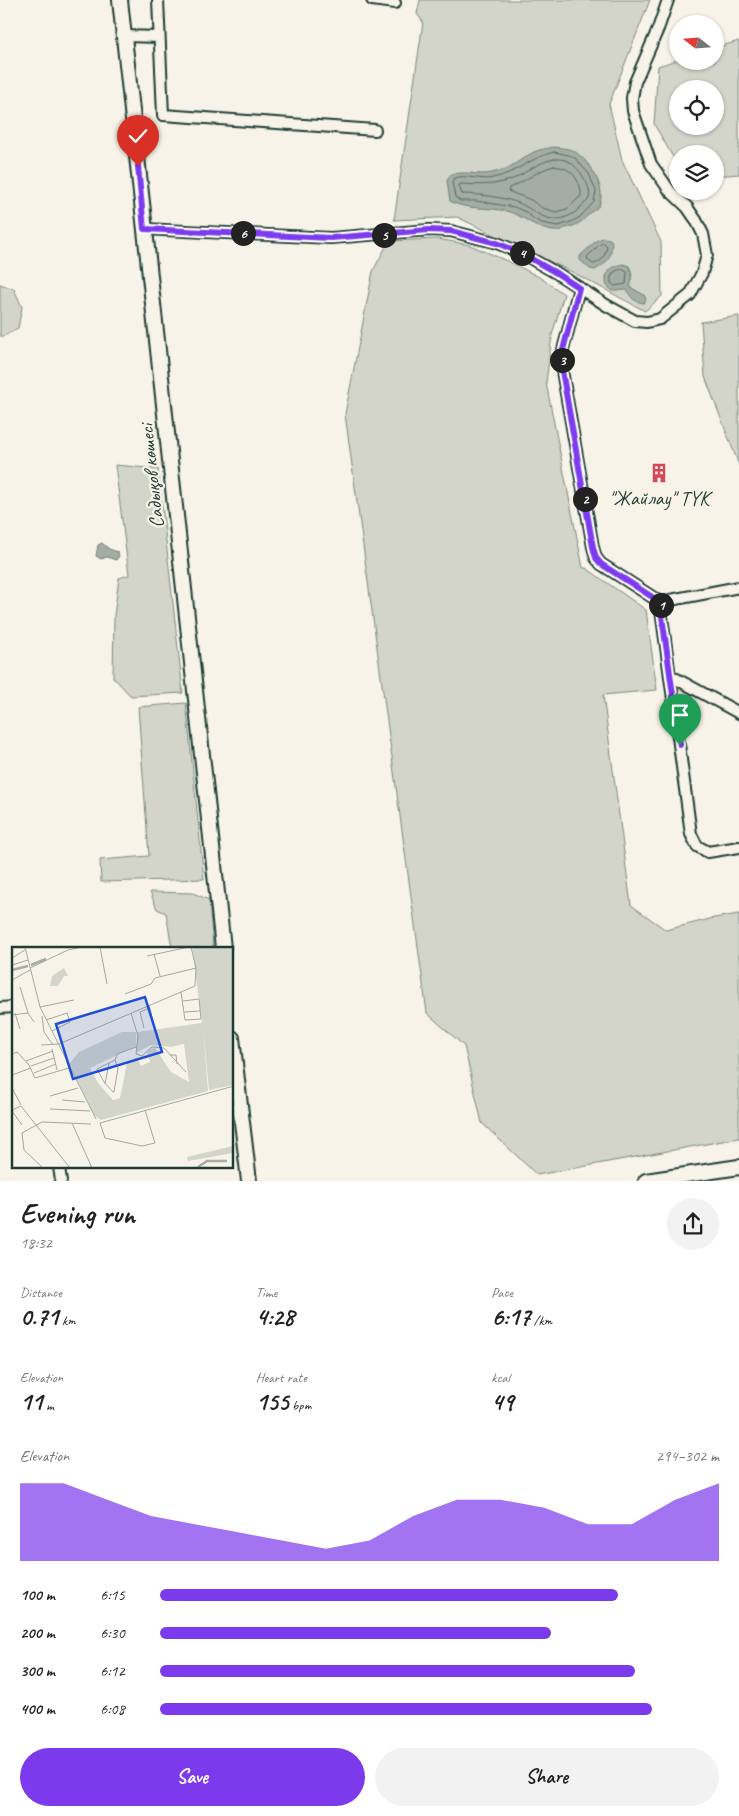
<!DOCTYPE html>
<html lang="en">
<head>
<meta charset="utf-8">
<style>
	body { margin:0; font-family:Caveat,sans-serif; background:#f2f2f2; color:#222; height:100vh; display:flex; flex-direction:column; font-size:19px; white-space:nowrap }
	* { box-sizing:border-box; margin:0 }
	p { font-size:16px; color:#767676 }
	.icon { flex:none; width:28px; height:28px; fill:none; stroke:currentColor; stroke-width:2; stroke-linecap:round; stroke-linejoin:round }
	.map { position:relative; height:1181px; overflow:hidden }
	.details { display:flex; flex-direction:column; background:#fff; flex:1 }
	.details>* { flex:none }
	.needle { width:32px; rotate:287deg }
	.controls { position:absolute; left:669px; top:15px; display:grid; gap:10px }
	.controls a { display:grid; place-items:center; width:55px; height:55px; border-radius:50%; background:#fff; box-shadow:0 1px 4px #0004; font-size:25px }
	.pin { position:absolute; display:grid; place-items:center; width:42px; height:42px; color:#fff; margin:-51px -21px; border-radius:50% 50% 50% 0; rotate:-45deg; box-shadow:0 0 5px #0007 }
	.pin .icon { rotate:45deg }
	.km { position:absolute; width:25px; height:25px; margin:-12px; border-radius:50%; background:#222; color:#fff; font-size:14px; line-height:25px; text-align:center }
	.round { display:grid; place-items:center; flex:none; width:52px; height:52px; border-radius:26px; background:#f2f2f2 }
	.headline { display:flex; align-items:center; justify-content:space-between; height:85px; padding:0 20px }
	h1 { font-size:28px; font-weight:600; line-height:38px }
	.figures { display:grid; grid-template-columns:repeat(3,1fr); gap:8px; height:85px; padding:5px 20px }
	.figures div { display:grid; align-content:center }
	.figures b { font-size:25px; font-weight:600 }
	.figures small { font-size:14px; font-weight:400 }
	.figures p { font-size:14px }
	.chart { height:140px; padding:10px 20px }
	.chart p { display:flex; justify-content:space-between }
	.chart svg { width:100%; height:90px; margin-top:5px; fill:#7c3aed; opacity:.7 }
	.action { display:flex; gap:10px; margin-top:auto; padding:10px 20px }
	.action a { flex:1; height:58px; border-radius:30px; background:#7c3aed; color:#fff; font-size:20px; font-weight:600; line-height:58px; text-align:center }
	.action a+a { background:#f2f2f2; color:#222 }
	ul { padding:0 20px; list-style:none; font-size:16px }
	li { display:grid; grid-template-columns:80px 60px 1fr; align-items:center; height:38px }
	li i { height:12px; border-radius:6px; background:#7c3aed }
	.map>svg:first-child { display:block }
	.green { fill:#d3d5ca; stroke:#79897f; fill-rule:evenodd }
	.water { fill:#a4ada3; stroke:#6f8077 }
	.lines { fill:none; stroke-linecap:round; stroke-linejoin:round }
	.shore { stroke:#546a60; stroke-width:1 }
	.street-casing { stroke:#1f3d34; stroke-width:14 }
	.secondary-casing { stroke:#1f3d34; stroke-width:18 }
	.street { stroke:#f7f3e8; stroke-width:10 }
	.secondary { stroke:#f7f3e8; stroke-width:14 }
	.route-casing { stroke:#fff; stroke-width:10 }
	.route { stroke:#7c3aed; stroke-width:6 }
	.labels { text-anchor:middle; stroke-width:4.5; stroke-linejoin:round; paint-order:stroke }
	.street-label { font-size:20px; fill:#1f3d34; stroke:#f7f3e8 }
	.poi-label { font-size:20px; fill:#1f3d34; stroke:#f7f3e8 }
	.inset-river { fill:none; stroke:#a4ada3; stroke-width:2.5 }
	.inset-road { fill:none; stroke:#a1aaa0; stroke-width:1 }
	.view { fill:#1d4ed8; fill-opacity:0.15; stroke:#1d4ed8; stroke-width:2.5 }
	.inset-edge { fill:none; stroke:#1f3d34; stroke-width:2.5 }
</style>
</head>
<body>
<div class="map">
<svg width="739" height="1181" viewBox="0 0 739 1181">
	<rect width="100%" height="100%" fill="#f7f3e8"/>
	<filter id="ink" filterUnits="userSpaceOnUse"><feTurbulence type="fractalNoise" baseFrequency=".02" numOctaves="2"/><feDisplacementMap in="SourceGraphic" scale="10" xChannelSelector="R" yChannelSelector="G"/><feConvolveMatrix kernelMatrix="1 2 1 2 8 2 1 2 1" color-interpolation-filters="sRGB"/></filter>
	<g filter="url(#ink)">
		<path class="green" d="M420,0H650L609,104L622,160L661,242L662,296L645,311L574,273L457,217L394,220L423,22L417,14Z
			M739,41V174L715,176V154H678L677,164L654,124L658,66L677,60L715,61V48ZM678,89H715V126H678Z
			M438,239L470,245L514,264L539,277L564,294L552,335L546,383L583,568H586L646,610L657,690L603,695L631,905L666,930L714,918L739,914V1138L537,1175L482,1123L464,1046L427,1013L345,414L373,271L389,241Z
			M0,284L14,289L22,307L18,328L4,336H0Z
			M739,316V465L705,377L701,322Z
			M115,465L158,469L183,693L131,696L113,677L114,616L119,578L129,575Z
			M186,703L204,879L101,882L100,860L149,856L138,707Z
			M150,892L193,893L209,900L213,948H172L166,913L157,909Z"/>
		<path class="water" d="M553,147C559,148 567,148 572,150C587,157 608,188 599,205C598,208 591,212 588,215C580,224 577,225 566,228C560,229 565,230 559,231C540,233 524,215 506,211C489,207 465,210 450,201L447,181L450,175C464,170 478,176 492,173C512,169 518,160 534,152C540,149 547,149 553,147Z
			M603,238L610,239L612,242C611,257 609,262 595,270L590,269L580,260V256L597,240Z
			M623,264L629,266C633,273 632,280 630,287L644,295L646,299L644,303C634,302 631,298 627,290L613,291L607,286C603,274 610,266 623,264Z
			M102,543L109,549L118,552L119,556L116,560L107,557L101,559L96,556L98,545Z"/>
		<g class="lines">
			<path class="shore" d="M554,152L569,155L575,158L589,174L596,191L594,202L580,217L571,222L558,226L542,223L534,219L526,212L514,207L476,201H460L455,197L452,182L454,178C466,174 481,181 493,178C517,173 531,157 554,152Z
				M554,159C559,159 565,159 569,162C578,166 595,190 588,200C586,203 582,205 580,208C574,214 565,219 556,219C542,220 531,208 519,203C503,197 478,194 462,194L459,186L460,184C480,185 497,186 515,178C531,170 536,163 554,159Z
				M554,166C558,167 563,167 566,169C575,173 582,186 581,196L567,209L556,212L542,208L531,200L508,191L509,188C525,182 537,170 554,166Z
				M604,243L607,246C606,254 602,263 593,264L588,260L587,257L599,245Z
				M622,269L627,272L626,284L615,286L611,283V277L614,272Z"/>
			<defs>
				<path id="street" d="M158,0L163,115L375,130
					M372,0L395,3
					M124,36L159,37
					M144,229L331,238L429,230L451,231L497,243L521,253L558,274L606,305L635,321L647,322L660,319L690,295L702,273L707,255L703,234L696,220L687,207L670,191L651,164L633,111L632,98L635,82L658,29L668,0
					M579,288L563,350L561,365L593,547L596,558L601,564L660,602L691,834L697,846L708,852L739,847
					M660,602L739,587
					M671,676L739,713
					M0,1008L14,1007
					M59,1167L61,1181"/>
				<path id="secondary" d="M120,0L223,948
					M232,1038L249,1181
					M646,1181L739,1167"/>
			</defs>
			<use href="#street" class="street-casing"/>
			<use href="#secondary" class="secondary-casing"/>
			<use href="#street" class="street"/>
			<use href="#secondary" class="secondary"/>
		</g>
	</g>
	<g class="lines" filter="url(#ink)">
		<defs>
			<path id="route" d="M138,166L144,229L331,238L429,230L451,231L497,243L521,253L558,274L579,288L563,350L561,365L593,547L596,558L601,564L660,602L680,745"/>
		</defs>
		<use href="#route" class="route-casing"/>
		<use href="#route" class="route"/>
	</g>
	<defs>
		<symbol id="building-bare" viewBox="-9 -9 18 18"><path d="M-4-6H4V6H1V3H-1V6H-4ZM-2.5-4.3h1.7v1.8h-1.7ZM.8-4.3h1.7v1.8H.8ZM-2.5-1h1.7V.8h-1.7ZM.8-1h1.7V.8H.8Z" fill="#d1495b" stroke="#f7f3e8" stroke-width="2.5" paint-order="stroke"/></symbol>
	</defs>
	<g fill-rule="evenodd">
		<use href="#building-bare" x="645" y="459" width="28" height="28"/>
	</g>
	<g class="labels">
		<g class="street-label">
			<text transform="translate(151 476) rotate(-96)" y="7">Садықов көшесі</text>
		</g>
		<g class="poi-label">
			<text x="659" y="505">"Жайлау" ТҮК</text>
		</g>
	</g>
	<g transform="translate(12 947)">
		<rect width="221" height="221" fill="#f7f3e8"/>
		<path d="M180,0H221V138L197,143L191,80L196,144L89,173L82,168L57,117L67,105L110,85H124V99L78,121L86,136L101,153L108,151L115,116L125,110L129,119L138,115L135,105L138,102L143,101L159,125L177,135L172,97L159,100L139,98L124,106L125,85L190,76ZM52,21L56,29H52L46,39H38L40,29ZM221,199V206L176,214L175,210Z" fill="#d3d5ca"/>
		<path class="inset-river" d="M19,18L34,12M0,23L16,19M186,220L195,214H215"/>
		<path class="inset-road" d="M13,0L28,60L84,172M88,0L95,37M142,7L148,29M135,9L177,0M0,11L13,3M0,18L16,13M18,21L56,3L70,0M0,33L18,23M8,40L16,66M169,45L173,73L189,72L187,52L171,54M113,47L139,37L143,31L184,21M28,60L62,53M138,61L142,80M172,65L188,64M3,66L8,82M119,66L126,89L124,107L130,109L140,100L152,101L174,125M0,68L16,66L22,75M30,69L32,85L41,98M34,73L55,66L58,75L40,84M132,81L128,65L138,61L137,58M29,98L47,97L183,39L184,21L179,0M40,102L45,123M0,107L5,105L17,118L23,131L57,121M158,108H164L165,117M14,114L41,104M19,119L42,111M22,126L44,117M0,128L19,121M93,137L97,116M0,141L9,158M102,145L106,121L103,113M102,146L92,135L85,122L103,113L105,107L124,100M38,149L66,141M50,153L73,155M38,162L78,164M0,163L9,159L58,221M0,164L10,178M60,176L80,221M88,176L222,139M88,176L93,191L130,199L143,196L133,163M31,221L12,203L10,186L30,175L79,177"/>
		<path class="view" d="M133,50L150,105L61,132L44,77Z"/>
		<rect width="221" height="221" class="inset-edge"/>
	</g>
</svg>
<div class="controls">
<a><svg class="needle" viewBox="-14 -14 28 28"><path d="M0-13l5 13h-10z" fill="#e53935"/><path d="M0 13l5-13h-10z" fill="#767676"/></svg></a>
<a><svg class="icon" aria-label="locate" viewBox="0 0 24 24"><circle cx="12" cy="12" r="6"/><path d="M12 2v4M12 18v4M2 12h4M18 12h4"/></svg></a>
<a><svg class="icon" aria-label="layers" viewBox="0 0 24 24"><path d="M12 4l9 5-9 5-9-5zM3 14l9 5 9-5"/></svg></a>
</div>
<div class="pin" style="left:680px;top:745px;background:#1e9e55"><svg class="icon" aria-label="arrive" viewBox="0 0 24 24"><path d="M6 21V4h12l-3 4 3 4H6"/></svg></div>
<div class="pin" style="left:138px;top:166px;background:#d93025"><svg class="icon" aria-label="check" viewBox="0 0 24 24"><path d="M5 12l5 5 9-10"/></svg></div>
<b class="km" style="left:661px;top:605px">1</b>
<b class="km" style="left:585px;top:499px">2</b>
<b class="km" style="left:562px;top:360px">3</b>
<b class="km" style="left:522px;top:253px">4</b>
<b class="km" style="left:384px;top:235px">5</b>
<b class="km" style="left:243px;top:233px">6</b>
</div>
<section class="details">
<div class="headline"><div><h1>Evening run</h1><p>18:32</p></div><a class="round"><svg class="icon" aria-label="share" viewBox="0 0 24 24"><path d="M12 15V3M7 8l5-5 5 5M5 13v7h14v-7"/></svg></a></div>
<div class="figures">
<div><p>Distance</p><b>0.71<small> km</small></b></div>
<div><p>Time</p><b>4:28</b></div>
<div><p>Pace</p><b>6:17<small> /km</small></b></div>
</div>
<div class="figures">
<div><p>Elevation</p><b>11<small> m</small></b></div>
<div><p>Heart rate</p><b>155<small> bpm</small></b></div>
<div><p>kcal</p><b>49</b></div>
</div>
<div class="chart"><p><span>Elevation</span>294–302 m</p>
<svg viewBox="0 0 160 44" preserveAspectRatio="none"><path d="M0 44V6L10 6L20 14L30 22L40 26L50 30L60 34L70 38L80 34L90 22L100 14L110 14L120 18L130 26L140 26L150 14L160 6V44z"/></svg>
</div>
<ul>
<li><b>100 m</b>6:15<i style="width:82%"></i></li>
<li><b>200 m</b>6:30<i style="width:70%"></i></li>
<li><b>300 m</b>6:12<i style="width:85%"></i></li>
<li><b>400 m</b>6:08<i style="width:88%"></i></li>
</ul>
<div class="action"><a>Save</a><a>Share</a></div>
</section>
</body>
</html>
